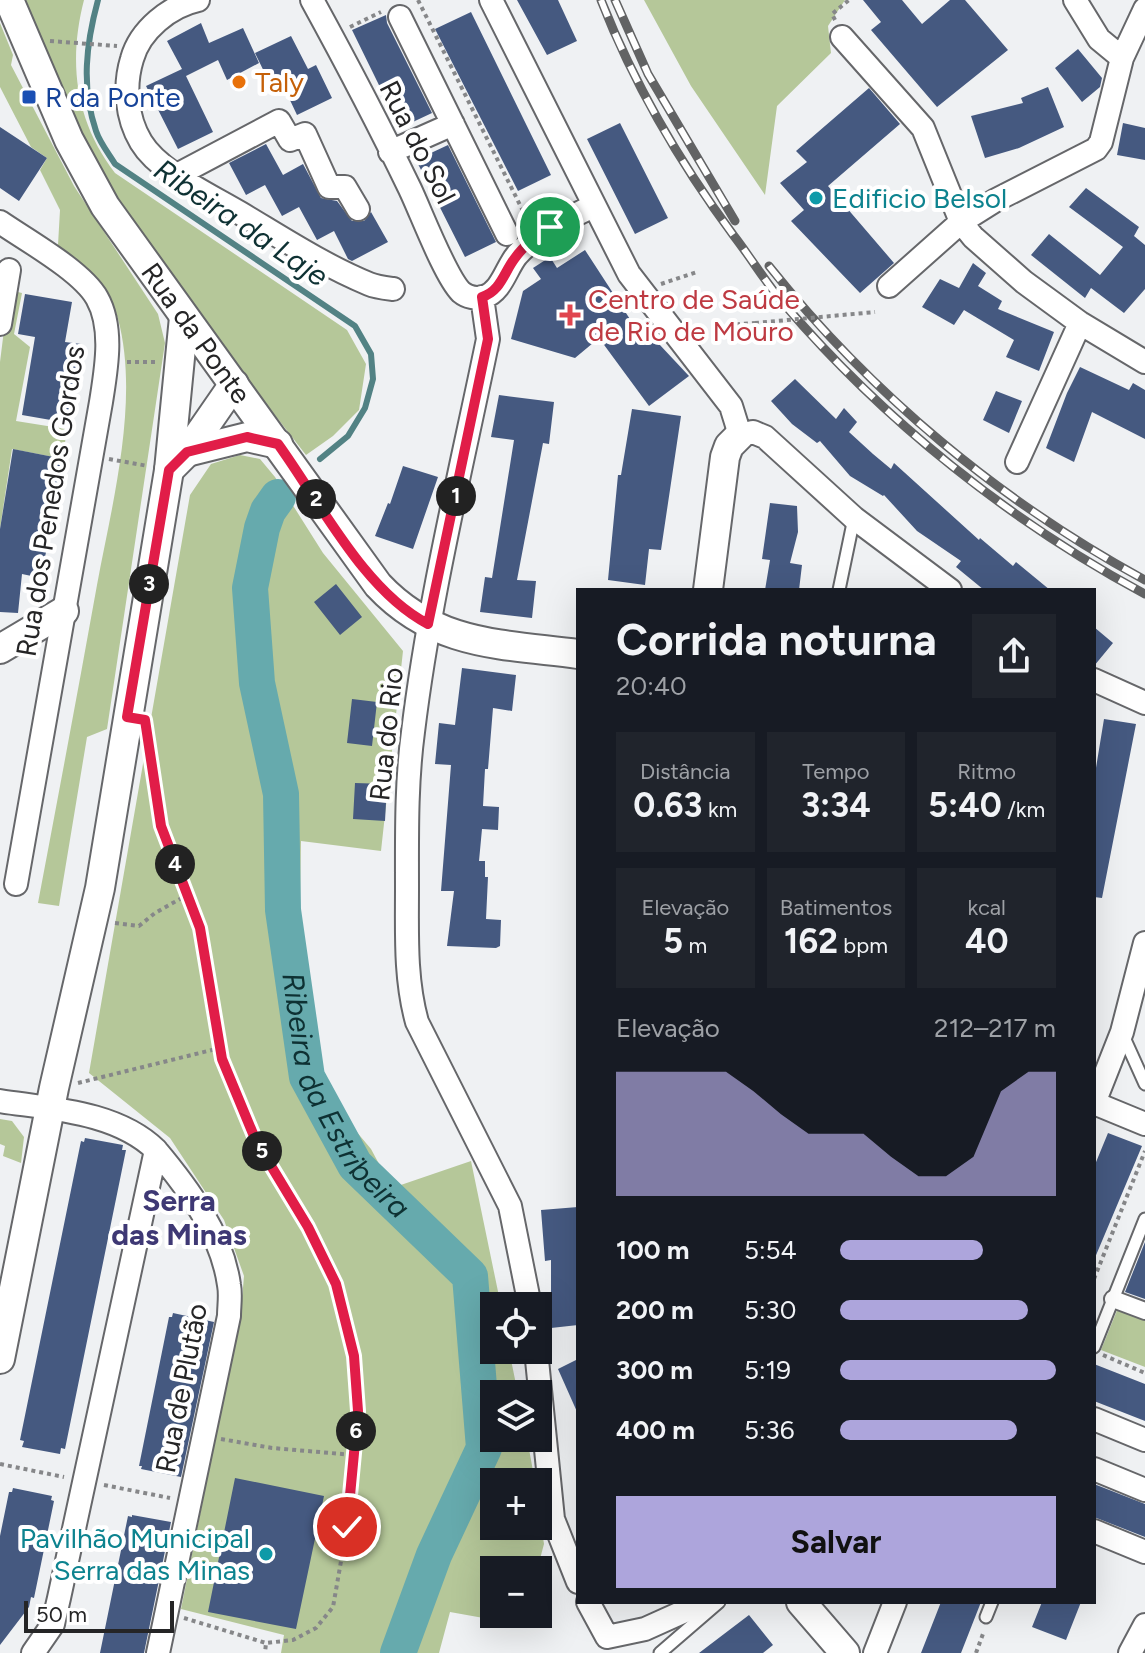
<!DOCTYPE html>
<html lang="pt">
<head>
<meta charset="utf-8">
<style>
	body { margin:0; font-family:Figtree,sans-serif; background:#20242c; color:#f1f3f6; height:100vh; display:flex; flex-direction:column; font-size:30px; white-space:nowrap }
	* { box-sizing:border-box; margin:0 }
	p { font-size:26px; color:#9ea1a6 }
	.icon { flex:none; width:44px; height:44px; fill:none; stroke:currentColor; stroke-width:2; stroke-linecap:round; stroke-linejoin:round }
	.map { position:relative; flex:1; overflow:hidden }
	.panel { position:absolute; left:576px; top:588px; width:520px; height:1016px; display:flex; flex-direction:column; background:#171b24; border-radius:0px; box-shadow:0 8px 32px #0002 }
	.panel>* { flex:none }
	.tools { position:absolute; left:480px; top:1292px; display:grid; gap:16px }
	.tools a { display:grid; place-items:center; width:72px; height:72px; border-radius:0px; background:#171b24; box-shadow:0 8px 32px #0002; font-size:40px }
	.scale { position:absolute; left:24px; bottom:20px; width:150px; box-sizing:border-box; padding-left:8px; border:4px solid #252526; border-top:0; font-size:22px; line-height:28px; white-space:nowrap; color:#252526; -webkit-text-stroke:6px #fff; paint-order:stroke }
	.pin { position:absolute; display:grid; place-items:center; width:68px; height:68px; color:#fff; margin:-34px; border:4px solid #fff; border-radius:50%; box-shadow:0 2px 8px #0007 }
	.km { position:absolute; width:40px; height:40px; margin:-20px; border-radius:50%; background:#222; color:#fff; font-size:22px; line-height:40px; text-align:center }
	.round { display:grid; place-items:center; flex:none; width:84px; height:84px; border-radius:0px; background:#20242c }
	.head { display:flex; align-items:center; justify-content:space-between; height:136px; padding:0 40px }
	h1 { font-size:44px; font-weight:700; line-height:60px }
	.metrics { display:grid; grid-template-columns:repeat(3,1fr); gap:12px; height:136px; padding:8px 40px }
	.metrics div { display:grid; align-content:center; border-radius:0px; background:#20242c; text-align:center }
	.metrics b { font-size:34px; font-weight:700 }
	.metrics small { font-size:22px; font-weight:400 }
	.metrics p { font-size:22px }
	.chart { height:224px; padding:16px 40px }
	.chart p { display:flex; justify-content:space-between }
	.chart svg { width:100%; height:144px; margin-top:8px; fill:#ada5dc; opacity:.7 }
	.action { display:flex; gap:16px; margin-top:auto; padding:16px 40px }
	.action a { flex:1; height:92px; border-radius:0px; background:#ada5dc; color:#111; font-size:32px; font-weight:700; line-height:92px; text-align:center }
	ul { padding:0 40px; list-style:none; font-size:26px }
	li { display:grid; grid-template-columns:128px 96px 1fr; align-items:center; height:60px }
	li i { height:20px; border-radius:10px; background:#ada5dc }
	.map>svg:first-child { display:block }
	.green { fill:#b5c799 }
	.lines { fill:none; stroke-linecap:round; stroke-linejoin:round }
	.stream { stroke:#528284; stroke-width:6 }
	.river { stroke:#66aaad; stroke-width:36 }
	.building { fill:#455980 }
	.service-casing { stroke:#66676a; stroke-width:15 }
	.pedestrian-casing { stroke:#66676a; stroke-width:20 }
	.minor-casing { stroke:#66676a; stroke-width:26 }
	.tertiary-casing { stroke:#66676a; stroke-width:32 }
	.path { stroke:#868789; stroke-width:4; stroke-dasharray:4 4; stroke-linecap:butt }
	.service { stroke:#fff; stroke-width:11 }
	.pedestrian { stroke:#fff; stroke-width:16 }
	.minor { stroke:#fff; stroke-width:22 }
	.tertiary { stroke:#fff; stroke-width:28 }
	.rail-casing { stroke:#626364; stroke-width:9 }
	.rail { stroke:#fff; stroke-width:6; stroke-dasharray:18; stroke-linecap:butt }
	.path-bridge { stroke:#868789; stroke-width:4; stroke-dasharray:4 4; stroke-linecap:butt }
	.route-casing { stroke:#fff; stroke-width:16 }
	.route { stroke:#e11d48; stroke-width:10 }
	.food-dot { fill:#e8710a; stroke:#fff; stroke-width:3 }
	.transit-dot { fill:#1a4fb4; stroke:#fff; stroke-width:3 }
	.culture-dot { fill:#0f9aa8; stroke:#fff; stroke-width:3 }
	.health-dot { fill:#e0444e; stroke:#fff; stroke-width:3 }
	.labels { text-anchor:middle; stroke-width:8; stroke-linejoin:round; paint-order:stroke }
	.food-label { font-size:28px; fill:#c56008; stroke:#fff; text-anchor:start }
	.transit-label { font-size:28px; fill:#164399; stroke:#fff; text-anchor:start }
	.street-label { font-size:28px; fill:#252526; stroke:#fff }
	.culture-label { font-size:28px; fill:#0d838f; stroke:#fff; text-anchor:start }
	.health-label { font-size:28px; fill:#be3a42; stroke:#fff; text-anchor:start }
	.water-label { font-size:30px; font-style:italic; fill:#0e3133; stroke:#fff }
	.neighbourhood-label { font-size:30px; font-weight:bold; fill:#3e3874; stroke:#fff }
</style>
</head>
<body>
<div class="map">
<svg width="1145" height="1653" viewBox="0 0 1145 1653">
	<rect width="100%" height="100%" fill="#eff1f3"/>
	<path class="green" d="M26,0H84C68,62 75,121 115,173L347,330L366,364L359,410L333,436L306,455L189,305L97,175Z
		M644,0H845L828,26L831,53L777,106L765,195L691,86Z
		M0,23L13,55L11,65L74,186L158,314L165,343L107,729L87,737L59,906L38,903C58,797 78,691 97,585C112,504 140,400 118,319C108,282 85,268 58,245L60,210L40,170L47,158L31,147L0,87Z
		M9,290L22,293L14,334L30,347L16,421L66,429L64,459L12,449L0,529V362Z
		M240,455L260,459L275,477L323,553L403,651L381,851L301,841L299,968L319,1087L371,1149L392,1188L471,1161L501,1306H494V1350H509L518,1394H494V1438H527L535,1482H494V1526H538V1504L544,1544L537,1570H494V1614H526L523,1625L450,1612L439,1653H281L284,1635L181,1609L241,1311L244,1276L224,1220L170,1138L89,1073L190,495L211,464Z
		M0,1119L12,1121L24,1137L21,1163L3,1156L5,1146L0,1144Z
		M1118,1308L1145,1318V1367L1101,1350Z"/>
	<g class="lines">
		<path class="stream" d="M98,0C86,44 81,87 96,131C100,143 109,154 115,164L355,326L371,354L373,379L365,408L348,436L320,459"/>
		<path class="river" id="s1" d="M278,497L268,511L262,528L250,588L257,683L281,794L283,910L307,1077L355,1165L470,1276L484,1448L434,1555L398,1653"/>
	</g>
	<path class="building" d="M517,0H558L577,41L547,55Z
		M863,0H902L922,24L950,0H965L1008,50L937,107L871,30L881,22Z
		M471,12L551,175L518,191L435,29Z
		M386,15L387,23L432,113L400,128L352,30Z
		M201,23L209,43L243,28L259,63L227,80L218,60L186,76L213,132L178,149L146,86L182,69L167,41Z
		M291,36L308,69L316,65L332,98L297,115L281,81L271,86L255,53Z
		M1078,49L1102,78L1100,87L1082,102L1055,68Z
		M1048,87L1064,127L1019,148L985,158L971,116L1023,103L1021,98Z
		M869,88L900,124L828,186L894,263L860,293L791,221L804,210L780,183L807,162L796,151Z
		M620,123L668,218L635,234L587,139Z
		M1123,123L1145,128V160L1117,155Z
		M0,127L47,158L19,201L0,188Z
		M266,144L283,175L303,164L321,198L337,201L352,221H364L371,212L388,242L352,261L348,259L334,231L317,240L299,207L282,216L265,185L246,195L229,163Z
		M448,145L496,242L465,257L416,160Z
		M1086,188L1139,227L1134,236L1145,245V289L1124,313L1091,288L1085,298L1031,255L1049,234L1100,275L1123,247L1069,207Z
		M585,250L639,333L644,328L689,376L649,406L599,338L575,358L511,339L523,291L541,279L533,268L550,257L557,268Z
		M973,263L986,273L978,286L1002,301L998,309L1054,332L1039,371L1006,357L1014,340L964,310L954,325L922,307L940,279L959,288Z
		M25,294L72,302L65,342L81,344L68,423L22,415L35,337L18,334Z
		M1080,367L1129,390L1133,383L1145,390V439L1092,412L1074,462L1046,448L1067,393Z
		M795,379L836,419L844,408L857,422L849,432L873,454L891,469L894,463L979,540L980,538L1013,566L1016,562L1050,590H984L956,567L961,561L917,531L884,495L883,496L850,476L820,441L817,443L792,424L771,401Z
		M996,391L1022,401L1009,433L983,420Z
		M499,395L554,402L549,444L543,443L517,580L536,581L532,618L480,612L485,577L492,578L514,440L491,437Z
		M632,409L681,416L661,550L649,549L645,585L608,580L618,475H621Z
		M13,449L64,459L41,578L22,574L18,613L0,612V529Z
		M403,466L438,477L413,549L375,536L388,503L390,504Z
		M770,503L797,506L798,532L790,563L802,565L799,590H765L770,560L762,559Z
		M336,584L362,617L340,635L314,602Z
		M1094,627L1113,643L1094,666Z
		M462,668L516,675L512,711L493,708L488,769H485L483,806L499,807L498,830L482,829L479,861H485V877H488L486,919L501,920L500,946L496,948L447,946L454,891H441L451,765L435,764L439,723L455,725Z
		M352,699L377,702L372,746L347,743Z
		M1104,719L1136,724L1102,898L1094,897V780Z
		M355,783L387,784L385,821L353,819Z
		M1108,1133L1142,1146L1094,1260V1167Z
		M85,1138L123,1145L122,1150H126L65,1449L61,1448L60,1454L22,1447L24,1441L20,1440L81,1141L84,1142Z
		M578,1207V1325L551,1328V1260L545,1261L541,1210Z
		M1145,1242V1299L1125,1292Z
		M173,1313L214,1322L181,1477L141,1469L142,1466H139L169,1317H172Z
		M578,1359V1414L558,1369Z
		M1094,1364L1145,1384V1421L1094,1401Z
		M235,1478L324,1496L296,1629L208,1612Z
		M1094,1484L1145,1504V1537L1094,1517Z
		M13,1488L52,1496L51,1500L54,1501L34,1598L31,1597L29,1607L0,1645V1536L9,1492H12Z
		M132,1515L171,1522L144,1653H100L128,1516L132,1517Z
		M941,1602H981L961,1653H921Z
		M1042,1602H1081L1066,1640L1032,1627Z
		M749,1615L773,1645L763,1653H699Z"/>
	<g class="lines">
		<defs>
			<path id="service" d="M839,590L854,518
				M1122,1033L1145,1084
				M1094,1347L1145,1219
				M986,1617L992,1602
				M660,1653L719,1602"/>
			<path id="pedestrian" d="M1113,1299L1145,1311"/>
			<path id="minor" d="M198,0C170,6 140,30 132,59C124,85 126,117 141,142C159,172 210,195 240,213C282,238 323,265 369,284C376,287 385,288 393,289
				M312,0C346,62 379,125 410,189C421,212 445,276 461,292C467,297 476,299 484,297C502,291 506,268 517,255C538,232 565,220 593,206
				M491,0L629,274L731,406L740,435L753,432L765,437L854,518L950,590
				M1075,0L1099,39L1122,58
				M400,17L507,234
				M842,37L923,128L961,222L973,237L1024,282L1080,323L1145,362
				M390,152L453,124
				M177,175L279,121L290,140L305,134L329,187H345L358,209
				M0,222C26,240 82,271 97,298C114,328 106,370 101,402L16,884
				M889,286L961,222L996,200L1096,149L1101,142L1122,58L1145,9
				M482,297L488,339C461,470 429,600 413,732C406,784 407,837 407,890C407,934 405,979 417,1022L510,1206L530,1306
				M0,324L9,270
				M1017,462L1080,323
				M1094,680L1145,703
				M1145,943L1122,1032L1094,1103L1145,1124
				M0,1101C52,1109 117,1112 156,1150L59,1598L53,1624L33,1653
				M156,1150C188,1188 222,1234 229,1285C231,1295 229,1306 229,1316L158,1653
				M536,1350L553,1519L578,1582
				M1094,1419L1145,1440
				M1094,1469L1145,1490
				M1094,1531L1145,1552
				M588,1602L607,1637L645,1629L705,1602
				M875,1653L895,1602
				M1130,1653L1145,1625"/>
			<g id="tertiary">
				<path id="s2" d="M9,0L69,140L105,206L378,585C435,646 501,644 578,654"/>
				<path d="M187,452L247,437L278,444"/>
				<path d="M169,470L187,452L234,384"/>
				<path d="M708,590L725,457L729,446L740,435"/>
				<path d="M0,649L64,611"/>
				<path d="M0,1359L54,1088L100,888L169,470L184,317"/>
				<path d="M801,1602L845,1653"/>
			</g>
		</defs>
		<use href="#service" class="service-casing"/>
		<use href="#pedestrian" class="pedestrian-casing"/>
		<use href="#minor" class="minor-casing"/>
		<use href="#tertiary" class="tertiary-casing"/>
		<path class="path" d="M418,0L526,217H529
			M835,20L832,14L849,0
			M350,27L381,12
			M50,41L117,46
			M661,284L697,272
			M728,325L755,323
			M127,362H158
			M109,459L148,466
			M148,747L161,826L200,928L222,1059L256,1141L308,1227L336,1284L354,1356L358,1411L347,1527L333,1607L316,1628L293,1640L266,1643
			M115,923L139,926L155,913L187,895
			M78,1083L220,1048
			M1094,1279L1145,1151
			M1103,1355L1145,1373
			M221,1439L272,1448L354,1455
			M0,1464L64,1477
			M104,1485L170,1498
			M184,1618L266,1643L265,1653
			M976,1653L984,1631"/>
		<use href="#service" class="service"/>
		<use href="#pedestrian" class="pedestrian"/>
		<use href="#minor" class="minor"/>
		<use href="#tertiary" class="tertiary"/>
		<defs>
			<path id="rail" d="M601,0C634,84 680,163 734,236C751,258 766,283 784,304C883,420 1011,522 1145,594
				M615,0L648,74L735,221
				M769,266C871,394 1001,502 1145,580"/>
		</defs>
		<use href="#rail" class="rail-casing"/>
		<use href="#rail" class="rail"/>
		<path class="path-bridge" d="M755,323L875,312"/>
	</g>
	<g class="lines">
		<defs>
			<path id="route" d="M347,1527L358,1411L354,1356L336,1284L308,1227L256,1141L222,1059L200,928L161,826L145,720L127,717L169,470L187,452L247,437L278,444C320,502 364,591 428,624L488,339L482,297C501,291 504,272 515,258C524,245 537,236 550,227"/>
		</defs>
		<use href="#route" class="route-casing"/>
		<use href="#route" class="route"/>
	</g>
	<circle class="food-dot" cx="239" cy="82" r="8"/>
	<rect class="transit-dot" x="21" y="89" width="16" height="16" rx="4"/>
	<g class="culture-dot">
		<circle cx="816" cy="198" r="8"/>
		<circle cx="266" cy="1554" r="8"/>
	</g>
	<path class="health-dot" d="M566 303h8v8h8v8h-8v8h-8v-8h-8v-8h8z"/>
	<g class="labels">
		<g class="food-label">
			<text x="255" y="92">Taly</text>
		</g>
		<g class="transit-label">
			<text x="45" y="107">R da Ponte</text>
		</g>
		<g class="street-label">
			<text transform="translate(418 142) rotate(63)" y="10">Rua do Sol</text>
			<text dy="10" stroke="none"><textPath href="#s2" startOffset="384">Rua da Ponte</textPath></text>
			<text transform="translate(50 501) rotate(-81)" y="10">Rua dos Penedos Gordos</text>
			<text transform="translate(386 734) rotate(-84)" y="10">Rua do Rio</text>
			<text transform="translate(181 1388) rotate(-79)" y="10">Rua de Plutão</text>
		</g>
		<g class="culture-label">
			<text x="832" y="208">Edificio Belsol</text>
			<text x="250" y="1548" text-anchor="end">Pavilhão Municipal<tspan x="250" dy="32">Serra das Minas</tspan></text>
		</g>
		<g class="health-label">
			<text x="588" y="309">Centro de Saúde<tspan x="588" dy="32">de Rio de Mouro</tspan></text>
		</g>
		<g class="water-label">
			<text transform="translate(241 223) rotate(34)" y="10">Ribeira da Laje</text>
			<text dy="10" stroke="none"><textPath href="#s1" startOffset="622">Ribeira da Estribeira</textPath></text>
		</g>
		<g class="neighbourhood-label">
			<text x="179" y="1211">Serra<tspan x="179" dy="34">das Minas</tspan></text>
		</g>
	</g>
</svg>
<div class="tools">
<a><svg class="icon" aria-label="locate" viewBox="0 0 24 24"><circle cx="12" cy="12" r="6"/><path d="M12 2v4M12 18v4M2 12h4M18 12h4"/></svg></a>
<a><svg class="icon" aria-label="layers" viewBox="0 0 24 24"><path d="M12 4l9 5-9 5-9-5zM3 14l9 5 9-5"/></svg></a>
<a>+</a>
<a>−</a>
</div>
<div class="scale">50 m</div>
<div class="pin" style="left:550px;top:227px;background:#1e9e55"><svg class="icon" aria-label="arrive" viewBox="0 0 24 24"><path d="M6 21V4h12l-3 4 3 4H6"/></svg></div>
<div class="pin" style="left:347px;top:1527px;background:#d93025"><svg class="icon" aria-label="check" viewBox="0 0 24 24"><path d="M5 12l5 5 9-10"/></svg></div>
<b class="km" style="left:456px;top:496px">1</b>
<b class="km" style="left:316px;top:499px">2</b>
<b class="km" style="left:149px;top:584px">3</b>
<b class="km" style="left:175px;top:864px">4</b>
<b class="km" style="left:262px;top:1151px">5</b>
<b class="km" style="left:356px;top:1431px">6</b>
<section class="panel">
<div class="head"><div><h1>Corrida noturna</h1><p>20:40</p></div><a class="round"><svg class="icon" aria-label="share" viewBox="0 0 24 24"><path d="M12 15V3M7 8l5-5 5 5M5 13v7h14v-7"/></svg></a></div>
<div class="metrics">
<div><p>Distância</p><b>0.63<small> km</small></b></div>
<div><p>Tempo</p><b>3:34</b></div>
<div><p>Ritmo</p><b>5:40<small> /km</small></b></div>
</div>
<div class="metrics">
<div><p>Elevação</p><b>5<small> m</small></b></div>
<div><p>Batimentos</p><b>162<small> bpm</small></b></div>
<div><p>kcal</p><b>40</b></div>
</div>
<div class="chart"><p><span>Elevação</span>212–217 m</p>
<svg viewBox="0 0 160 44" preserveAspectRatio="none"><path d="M0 44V6L10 6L20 6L30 6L40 6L50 12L60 19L70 25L80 25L90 25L100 32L110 38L120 38L130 32L140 12L150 6L160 6V44z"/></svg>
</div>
<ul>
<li><b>100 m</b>5:54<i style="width:66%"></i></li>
<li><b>200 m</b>5:30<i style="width:87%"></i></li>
<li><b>300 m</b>5:19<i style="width:100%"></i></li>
<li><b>400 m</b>5:36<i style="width:82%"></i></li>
</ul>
<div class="action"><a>Salvar</a></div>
</section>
</div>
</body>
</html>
